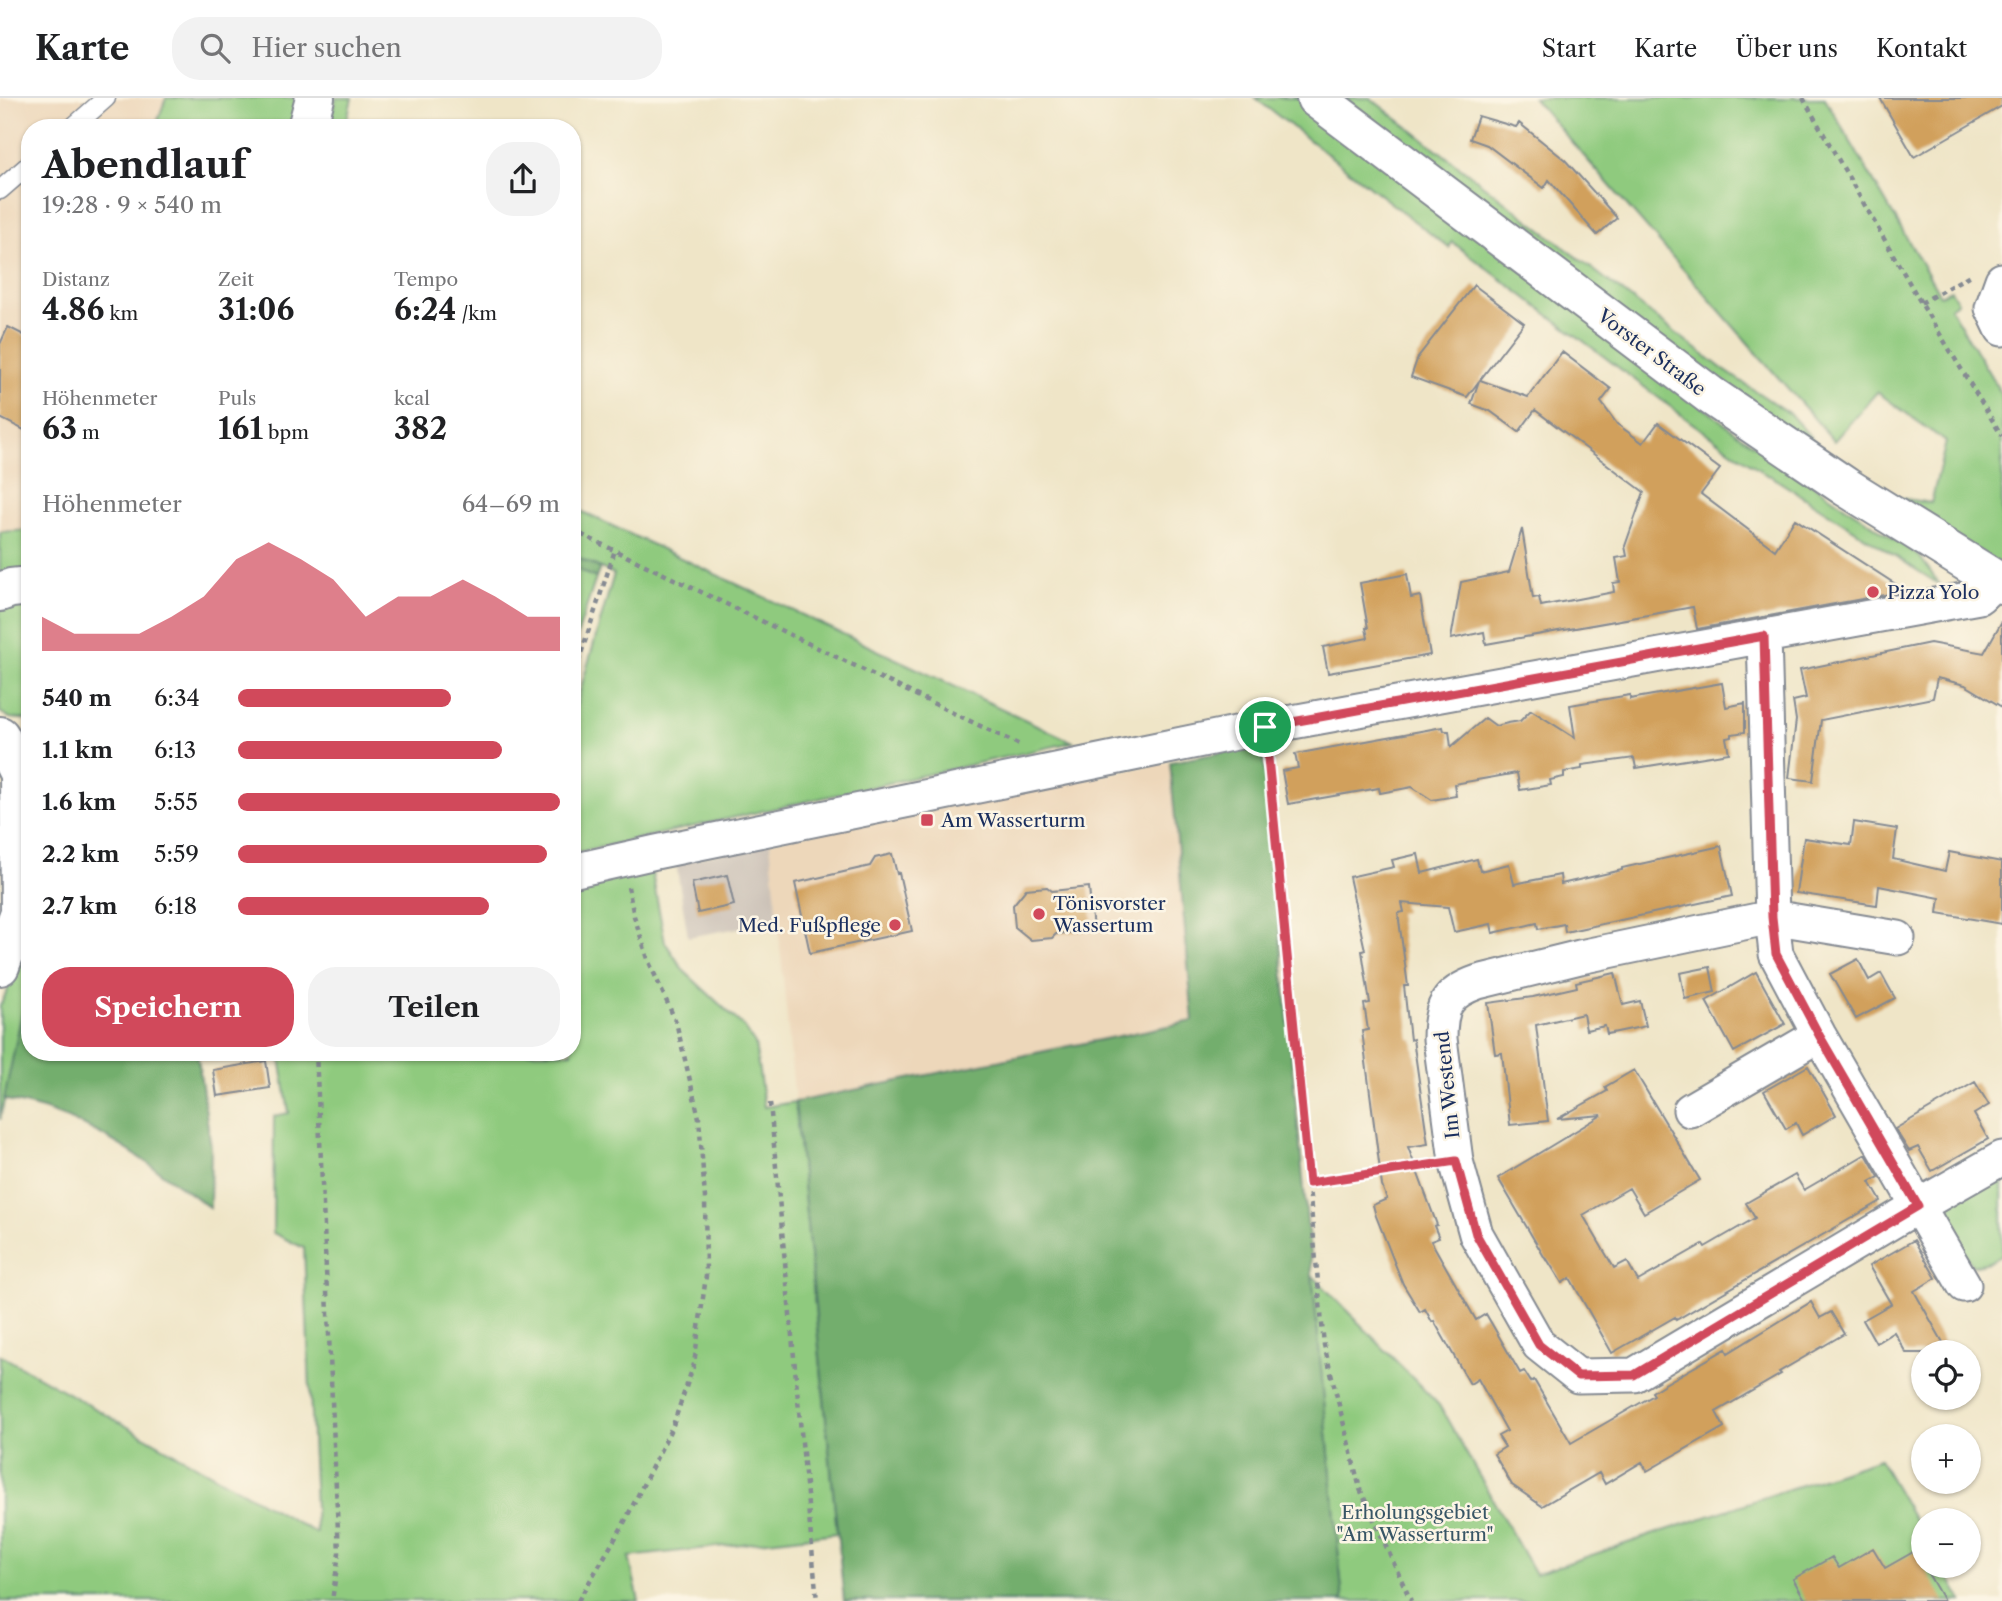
<!DOCTYPE html>
<html lang="de">
<head>
<meta charset="utf-8">
<style>
	body { margin:0; font-family:"Libre Caslon Text",serif; background:#f2f2f2; color:#202124; height:100vh; display:flex; flex-direction:column; font-size:26px; white-space:nowrap }
	* { box-sizing:border-box; margin:0 }
	p { font-size:23px; color:#757577 }
	.icon { flex:none; width:38px; height:38px; fill:none; stroke:currentColor; stroke-width:2; stroke-linecap:round; stroke-linejoin:round }
	.map { position:relative; flex:1; overflow:hidden }
	.side { position:absolute; left:21px; top:21px; width:560px; height:942px; display:flex; flex-direction:column; background:#fff; border-radius:28px; box-shadow:0 2px 5px #0004 }
	.side>* { flex:none }
	.controls { position:absolute; left:1911px; top:1242px; display:grid; gap:14px }
	.controls a { display:grid; place-items:center; width:70px; height:70px; border-radius:50%; background:#fff; box-shadow:0 2px 5px #0004; font-size:35px }
	.pin { position:absolute; display:grid; place-items:center; width:60px; height:60px; color:#fff; margin:-30px; border:4px solid #fff; border-radius:50%; box-shadow:0 2px 7px #0007 }
	.round { display:grid; place-items:center; flex:none; width:74px; height:74px; border-radius:28px; background:#f2f2f2 }
	.summary { display:flex; align-items:center; justify-content:space-between; height:119px; padding:0 21px }
	h1 { font-size:38px; font-weight:700; line-height:52px }
	.stats { display:grid; grid-template-columns:repeat(3,1fr); gap:10px; height:119px; padding:7px 21px }
	.stats div { display:grid; align-content:center }
	.stats b { font-size:30px; font-weight:700 }
	.stats small { font-size:19px; font-weight:400 }
	.stats p { font-size:19px }
	.chart { height:196px; padding:14px 21px }
	.chart p { display:flex; justify-content:space-between }
	.chart svg { width:100%; height:126px; margin-top:7px; fill:#d1495b; opacity:.7 }
	.action { display:flex; gap:14px; margin-top:auto; padding:14px 21px }
	.action a { flex:1; height:80px; border-radius:28px; background:#d1495b; color:#fff; font-size:28px; font-weight:700; line-height:80px; text-align:center }
	.action a+a { background:#f2f2f2; color:#202124 }
	ul { padding:0 21px; list-style:none; font-size:23px }
	li { display:grid; grid-template-columns:112px 84px 1fr; align-items:center; height:52px }
	li i { height:18px; border-radius:9px; background:#d1495b }
	header { display:flex; align-items:center; gap:42px; box-sizing:border-box; height:98px; padding:0 35px; background:#fff; border-bottom:2px solid #e0e0e0 }
	header strong { font-size:33px }
	nav { display:flex; gap:38px; margin-inline-start:auto; font-size:24px }
	.search { width:490px; height:63px; background:#f2f2f2; display:flex; align-items:center; gap:18px; box-sizing:border-box; padding:0 24px; border-radius:28px; color:#757577; font-size:26px }
	.map>svg:first-child { display:block }
	.built { fill:#edd7ba }
	.industrial { fill:#ccc2b8 }
	.green { fill:#8fca7e; stroke:#557c6e; stroke-width:2 }
	.forest { fill:#73ae6d; stroke:#476e66; stroke-width:2 }
	.building { fill:#d1a05b }
	.lines { fill:none; stroke-linecap:round; stroke-linejoin:round }
	.lane-casing { stroke:#858a92; stroke-width:21 }
	.street-casing { stroke:#858a92; stroke-width:37 }
	.secondary-casing { stroke:#858a92; stroke-width:42 }
	.primary-casing { stroke:#858a92; stroke-width:42 }
	.path { stroke:#858a92; stroke-width:4.5; stroke-dasharray:5 5; stroke-linecap:butt }
	.lane { stroke:#fff; stroke-width:18 }
	.street { stroke:#fff; stroke-width:33 }
	.secondary { stroke:#fff; stroke-width:38 }
	.primary { stroke:#fff; stroke-width:38 }
	.route-casing { stroke:#fff; stroke-width:14 }
	.route { stroke:#d1495b; stroke-width:9 }
	.poi-dot { fill:#d1495b; stroke:#fcf5e5; stroke-width:2.5 }
	.labels { text-anchor:middle; stroke-width:5; stroke-linejoin:round; paint-order:stroke }
	.street-label { font-size:19px; fill:#1b2f5e; stroke:#fcf5e5 }
	.poi-label { font-size:19px; fill:#1b2f5e; stroke:#fcf5e5; text-anchor:start }
	.park-label { font-size:19px; fill:#385666; stroke:#fcf5e5 }
</style>
</head>
<body>
<header>
<strong>Karte</strong>
<div class="search"><svg class="icon" aria-label="search" viewBox="0 0 24 24"><circle cx="10" cy="10" r="6"/><path d="M15 15l6 6"/></svg>Hier suchen</div>
<nav><a>Start</a><a>Karte</a><a>Über uns</a><a>Kontakt</a></nav>
</header>
<div class="map">
<svg width="2002" height="1503" viewBox="0 0 2002 1503">
	<rect width="100%" height="100%" fill="#fcf5e5"/>
	<filter id="ink" filterUnits="userSpaceOnUse"><feTurbulence type="fractalNoise" baseFrequency=".0143" numOctaves="2"/><feDisplacementMap in="SourceGraphic" scale="14" xChannelSelector="R" yChannelSelector="G"/><feConvolveMatrix kernelMatrix="1 2 1 2 8 2 1 2 1" color-interpolation-filters="sRGB"/></filter>
	<filter id="wash" filterUnits="userSpaceOnUse"><feTurbulence type="fractalNoise" baseFrequency=".00686" numOctaves="4" result="noise"/><feDisplacementMap in="SourceGraphic" scale="28" xChannelSelector="R" yChannelSelector="G"/><feGaussianBlur stdDeviation="1.57" result="paint"/><feColorMatrix in="noise" values="0 0 0 0 0 0 0 0 0 0 0 0 0 0 0 0 0 1.4 0 .05"/><feComposite in="paint" operator="in"/></filter>
	<g filter="url(#wash)">
		<rect width="100%" height="100%" fill="#efe5c7"/>
		<path class="built" d="M0,0H166L155,30H30V432L0,434Z
			M1170,664L1194,923L795,1004L770,744Z"/>
		<path class="industrial" d="M770,744L778,823L688,839L676,765Z"/>
		<path class="green" d="M166,0H298L291,30H155Z
			M336,0H352L345,30H328Z
			M1255,0H1298L1737,335L1920,459L1940,487L1769,377L1768,378L1692,325L1452,144L1449,150Z
			M1345,0H1370L1724,272L1790,316L1832,363L1715,285Z
			M1533,0H1825L1940,197L1951,192L1958,204L1950,209L2002,297V472L1880,397L1931,405L1946,344L1877,294L1834,343Z
			M572,409L1073,644L579,754L572,749V621L614,476L572,457Z
			M30,432V476L0,478V434Z
			M572,469L596,480L572,553Z
			M30,505V622L10,620L0,614V512Z
			M651,770L665,844L684,873L743,928L755,946L764,1009L795,1004L837,1435L629,1459L639,1503H0V1257L316,1435L304,1150L273,1135L274,1018L289,1015L279,954H572V788Z
			M30,845V890L26,896L0,1022V908Z
			M2002,1075V1156L1989,1164L1972,1168L1943,1118L1952,1105Z
			M1312,1177L1439,1307L1535,1476L1879,1361L1923,1437V1468H1942L1962,1503H1343Z"/>
		<path class="forest" d="M572,457L600,470L596,480L572,469Z
			M1262,647L1343,1503H844L795,1004L1193,923L1170,664Z
			M26,896H30V954H197L211,1049L210,1110C159,1073 107,1032 46,1012C33,1008 18,1005 4,1001Z"/>
		<g id="blocks">
			<path class="building" d="M1880,0H2002V8L1914,59Z
				M1478,18L1516,29L1519,25L1565,62L1617,120L1597,137L1549,82L1544,90L1487,47L1470,41Z
				M1474,187L1524,225L1480,282L1528,299L1562,254L1611,291L1601,304L1617,326L1643,345L1658,325L1720,371L1701,396L1775,452L1795,421L1906,493L1697,531L1693,509L1486,546L1484,534L1451,541L1461,484L1509,474L1522,431L1533,500L1539,499L1541,508L1614,494L1613,485L1620,484L1616,460L1627,458L1625,448L1644,394L1535,312L1519,334L1490,313L1471,306L1479,283L1467,299L1411,279L1418,259Z
				M8,229L30,240V335L0,320V246Z
				M1407,476L1411,500L1420,498L1430,557L1328,575L1323,549L1368,540L1366,530H1368L1360,485Z
				M2002,523V609L1965,587L1937,580L1933,600L1821,622L1813,683L1789,680L1796,622L1793,603L1806,600L1800,572L1930,545L1984,555Z
				M1722,585L1726,609L1745,605V634L1732,636V639L1726,640L1729,655L1636,670L1634,660L1582,667V671L1564,674V679L1550,682L1551,687L1520,692L1517,675L1454,686L1456,698L1432,702L1412,689L1380,695L1379,690L1288,706L1282,673L1298,670L1295,656L1443,629L1444,633H1449L1451,649L1485,620L1496,628L1508,625L1520,623L1531,612L1575,640L1570,607L1630,597V601Z
				M1854,724L1897,731L1893,761L1945,773L1949,754L2002,764V826L1938,815L1940,800L1879,788L1877,807L1796,795L1804,740L1851,747Z
				M1721,748L1732,798L1565,834L1564,826L1538,831L1537,825L1493,835L1491,826L1454,834L1448,809L1402,805L1404,814L1398,815L1408,888H1404L1410,942L1413,941L1428,1046L1408,1049L1437,1127L1434,1128L1439,1140L1431,1143L1476,1222L1486,1216L1520,1275L1524,1273L1531,1284L1534,1282L1571,1345L1654,1297L1652,1294L1663,1287L1726,1251L1728,1255L1811,1204L1820,1220L1831,1214L1844,1236L1779,1274L1781,1276L1716,1314L1724,1329L1647,1373L1642,1364L1605,1386L1599,1375L1542,1408L1512,1387L1494,1356L1505,1349L1498,1338L1507,1333L1478,1281L1470,1286L1434,1223L1432,1224L1425,1211L1420,1214L1403,1186L1376,1118L1373,1107L1387,1101L1382,1088L1362,933L1368,932L1364,906L1370,905L1362,853L1365,852L1349,779L1394,769L1392,762L1418,756L1422,775L1477,761L1480,773L1509,766L1514,786L1560,777L1561,786L1622,772V770Z
				M892,756L897,776L899,775L912,833L810,855L795,785L870,768L875,760Z
				M727,777L734,807L698,815L692,785Z
				M1047,789L1052,793L1089,789L1093,832L1056,836L1052,840L1031,842L1015,829L1013,807L1026,791Z
				M1858,861L1869,882L1881,875L1895,900L1856,921L1830,876Z
				M1710,869L1715,894L1685,901L1680,875Z
				M1756,874L1785,926L1734,954L1706,903Z
				M1615,875L1623,907L1640,903L1646,928L1607,936L1605,928L1586,932L1583,916L1536,927L1548,1023L1510,1027L1502,955L1495,956L1488,905L1533,899L1577,889L1576,884Z
				M266,963L270,990L217,998L213,972Z
				M1808,968L1836,1017L1802,1037L1796,1025L1786,1031L1764,993Z
				M1634,972L1700,1082L1644,1115L1629,1090L1583,1117L1614,1170L1627,1163L1638,1183L1703,1146L1705,1149L1755,1120L1746,1105L1795,1077L1804,1092L1866,1056L1879,1079L1870,1084L1881,1103L1676,1222L1675,1219L1612,1255L1570,1180L1562,1185L1547,1161L1546,1162L1498,1080L1602,1017L1557,1021L1607,993L1605,989Z
				M1975,984L1989,1007L1974,1016L1988,1041L1932,1073L1918,1049L1909,1053L1895,1031Z
				M1914,1142L1936,1180L1914,1193L1949,1255H1906L1894,1234L1876,1245L1863,1222L1891,1206L1869,1168Z
				M1873,1450L1885,1470L1915,1453L1944,1503H1806L1793,1481L1832,1459L1839,1470Z"/>
		</g>
	</g>
	<g filter="url(#ink)">
		<use href="#blocks" fill-opacity="0" stroke="#858a92" stroke-width="2"/>
		<g class="lines">
			<defs>
				<path id="lane" d="M72,30L106,0
					M0,92L30,66"/>
				<path id="street" d="M2002,182L1992,210L2002,231
					M1764,538L1772,819L1776,856L1819,937L1918,1108L1634,1277L1578,1278L1539,1247L1476,1136L1456,1063L1440,941C1440,909 1446,895 1478,884L1580,859L1772,819L1898,840
					M572,773L656,754L1265,629L1979,499L1996,483
					M1690,1012L1819,937
					M1964,1187L1918,1108L2002,1060"/>
				<path id="secondary" d="M1316,0L1710,297L1846,389L2002,486"/>
				<path id="primary" d="M307,30L315,0
					M0,494L11,490L30,488
					M0,638L19,676L20,814
					M0,868L20,814L30,796"/>
			</defs>
			<use href="#lane" class="lane-casing"/>
			<use href="#street" class="street-casing"/>
			<use href="#secondary" class="secondary-casing"/>
			<use href="#primary" class="primary-casing"/>
			<path class="path" d="M1803,0L1921,205L2002,338
				M1921,205L1970,177L1971,179
				M572,432L1022,648
				M572,583L615,452
				M1268,658L1324,1247L1360,1391L1411,1503
				M316,954L339,1455L332,1503
				M770,1005L817,1503
				M1309,1085L1427,1067
				M578,1503L622,1429L673,1327L694,1266L706,1178L705,1100L699,1020L676,924L649,864L634,818L628,789"/>
			<use href="#lane" class="lane"/>
			<use href="#street" class="street"/>
			<use href="#secondary" class="secondary"/>
			<use href="#primary" class="primary"/>
		</g>
	</g>
	<g class="lines" filter="url(#ink)">
		<defs>
			<path id="route" d="M1764,538L1772,819L1776,856L1819,937L1918,1108L1634,1277L1578,1278L1539,1247L1476,1136L1456,1063L1309,1085L1265,629Z"/>
		</defs>
		<use href="#route" class="route-casing"/>
		<use href="#route" class="route"/>
	</g>
	<g class="poi-dot">
		<circle cx="1873" cy="494" r="7"/>
		<rect x="920" y="715" width="14" height="14" rx="3.5"/>
		<circle cx="1039" cy="816" r="7"/>
		<circle cx="895" cy="827" r="7"/>
	</g>
	<g class="labels">
		<g class="street-label">
			<text transform="translate(1652 254) rotate(37)" y="7">Vorster Straße</text>
			<text transform="translate(1447 987) rotate(-96)" y="7">Im Westend</text>
		</g>
		<g class="poi-label">
			<text x="1887" y="501">Pizza Yolo</text>
			<text x="941" y="729">Am Wasserturm</text>
			<text x="1053" y="812">Tönisvorster<tspan x="1053" dy="22">Wassertum</tspan></text>
			<text x="881" y="834" text-anchor="end">Med. Fußpflege</text>
		</g>
		<g class="park-label">
			<text x="1415" y="1421">Erholungsgebiet<tspan x="1415" dy="22">"Am Wasserturm"</tspan></text>
		</g>
	</g>
</svg>
<div class="controls">
<a><svg class="icon" aria-label="locate" viewBox="0 0 24 24"><circle cx="12" cy="12" r="6"/><path d="M12 2v4M12 18v4M2 12h4M18 12h4"/></svg></a>
<a>+</a>
<a>−</a>
</div>
<div class="pin" style="left:1265px;top:629px;background:#1e9e55"><svg class="icon" aria-label="arrive" viewBox="0 0 24 24"><path d="M6 21V4h12l-3 4 3 4H6"/></svg></div>
<section class="side">
<div class="summary"><div><h1>Abendlauf</h1><p>19:28 · 9 × 540 m</p></div><a class="round"><svg class="icon" aria-label="share" viewBox="0 0 24 24"><path d="M12 15V3M7 8l5-5 5 5M5 13v7h14v-7"/></svg></a></div>
<div class="stats">
<div><p>Distanz</p><b>4.86<small> km</small></b></div>
<div><p>Zeit</p><b>31:06</b></div>
<div><p>Tempo</p><b>6:24<small> /km</small></b></div>
</div>
<div class="stats">
<div><p>Höhenmeter</p><b>63<small> m</small></b></div>
<div><p>Puls</p><b>161<small> bpm</small></b></div>
<div><p>kcal</p><b>382</b></div>
</div>
<div class="chart"><p><span>Höhenmeter</span>64–69 m</p>
<svg viewBox="0 0 160 44" preserveAspectRatio="none"><path d="M0 44V32L10 38L20 38L30 38L40 32L50 25L60 12L70 6L80 12L90 19L100 32L110 25L120 25L130 19L140 25L150 32L160 32V44z"/></svg>
</div>
<ul>
<li><b>540 m</b>6:34<i style="width:66%"></i></li>
<li><b>1.1 km</b>6:13<i style="width:82%"></i></li>
<li><b>1.6 km</b>5:55<i style="width:100%"></i></li>
<li><b>2.2 km</b>5:59<i style="width:96%"></i></li>
<li><b>2.7 km</b>6:18<i style="width:78%"></i></li>
</ul>
<div class="action"><a>Speichern</a><a>Teilen</a></div>
</section>
</div>
</body>
</html>
